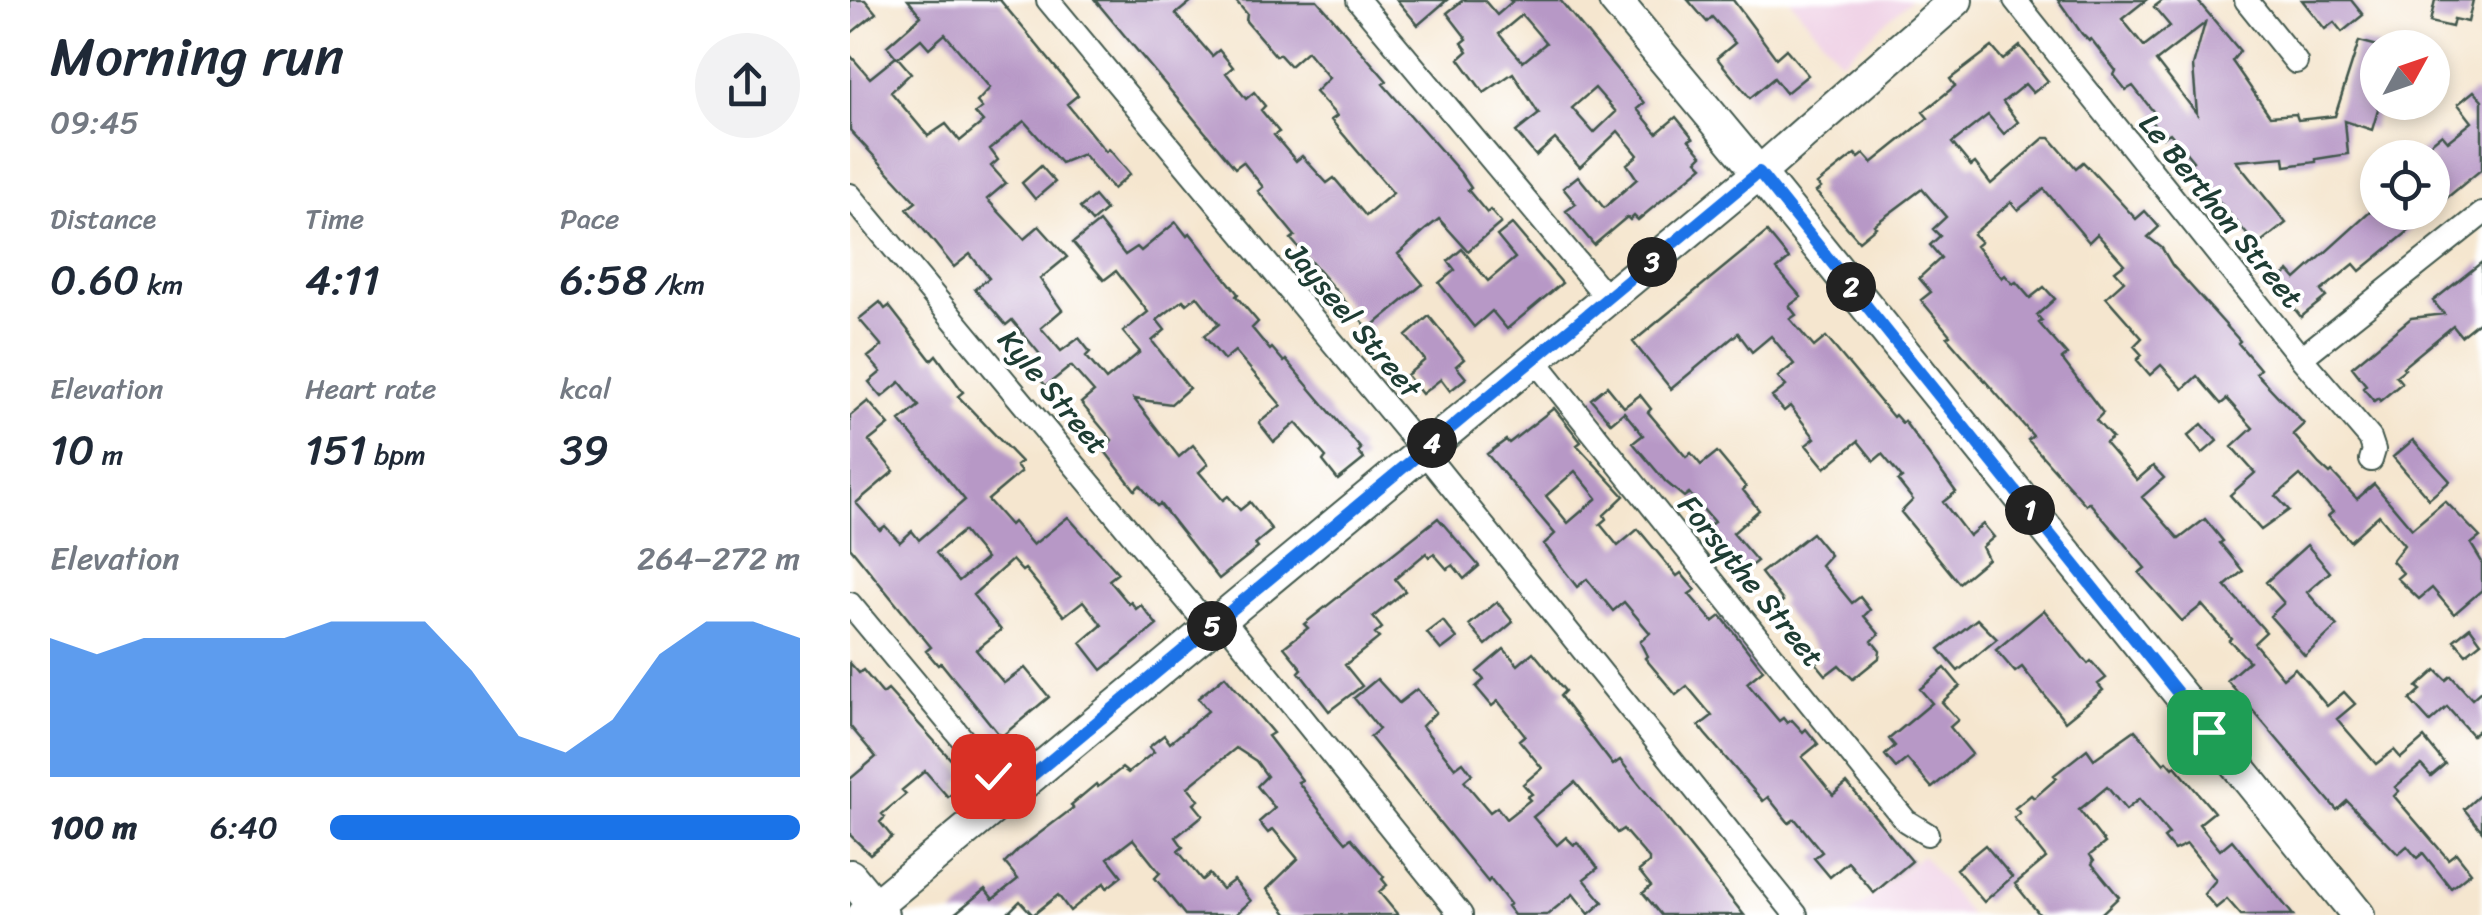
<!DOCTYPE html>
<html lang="en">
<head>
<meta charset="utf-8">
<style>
	body { margin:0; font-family:Sriracha,sans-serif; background:#f2f2f3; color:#1f2937; height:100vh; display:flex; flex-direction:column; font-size:38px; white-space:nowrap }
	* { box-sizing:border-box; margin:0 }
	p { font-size:32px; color:#747a83 }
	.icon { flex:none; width:55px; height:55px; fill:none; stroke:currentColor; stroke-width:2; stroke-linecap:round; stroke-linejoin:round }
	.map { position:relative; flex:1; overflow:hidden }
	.sheet { display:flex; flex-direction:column; background:#fff; width:850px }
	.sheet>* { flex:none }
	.needle { width:65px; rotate:50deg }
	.buttons { position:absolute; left:1510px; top:30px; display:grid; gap:20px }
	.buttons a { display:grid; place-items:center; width:90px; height:90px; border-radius:50%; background:#fff; box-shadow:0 5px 15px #0003; font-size:50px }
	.pin { position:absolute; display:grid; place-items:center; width:85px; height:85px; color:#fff; margin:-42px; border-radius:20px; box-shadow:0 5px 15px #0006 }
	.km { position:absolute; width:50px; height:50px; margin:-25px; border-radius:50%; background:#222; color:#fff; font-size:28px; line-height:50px; text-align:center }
	.round { display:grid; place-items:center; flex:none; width:105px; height:105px; border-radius:52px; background:#f2f2f3 }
	.overview { display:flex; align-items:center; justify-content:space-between; height:170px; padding:0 50px }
	h1 { font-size:55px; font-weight:600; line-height:75px }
	.stats { display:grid; grid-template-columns:repeat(3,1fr); gap:15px; height:170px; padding:10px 50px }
	.stats div { display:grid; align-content:center }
	.stats b { font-size:42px; font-weight:600 }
	.stats small { font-size:28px; font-weight:400 }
	.stats p { font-size:28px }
	.chart { height:280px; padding:20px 50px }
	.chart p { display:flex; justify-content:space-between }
	.chart svg { width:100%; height:180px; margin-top:10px; fill:#1a73e8; opacity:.7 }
	ul { padding:0 50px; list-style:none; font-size:32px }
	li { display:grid; grid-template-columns:160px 120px 1fr; align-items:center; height:75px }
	li i { height:25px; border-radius:12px; background:#1a73e8 }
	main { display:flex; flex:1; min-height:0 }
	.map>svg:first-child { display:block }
	.built { fill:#efd0e5 }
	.building { fill:#b798c6; fill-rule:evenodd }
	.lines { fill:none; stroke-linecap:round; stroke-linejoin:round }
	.street-casing { stroke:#3f564b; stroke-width:26 }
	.secondary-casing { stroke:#3f564b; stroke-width:36 }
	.street { stroke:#fff; stroke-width:22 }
	.secondary { stroke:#fff; stroke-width:32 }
	.route-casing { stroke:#fff; stroke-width:20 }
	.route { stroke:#1a73e8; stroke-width:12 }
	.labels { text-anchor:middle; stroke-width:8; stroke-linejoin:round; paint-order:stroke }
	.street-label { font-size:30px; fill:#1f3d34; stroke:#fff }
</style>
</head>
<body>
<main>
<section class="sheet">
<div class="overview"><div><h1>Morning run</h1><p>09:45</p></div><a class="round"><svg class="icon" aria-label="share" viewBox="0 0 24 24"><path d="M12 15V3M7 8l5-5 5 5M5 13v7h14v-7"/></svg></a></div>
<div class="stats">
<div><p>Distance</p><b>0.60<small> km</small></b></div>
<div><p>Time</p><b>4:11</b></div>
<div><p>Pace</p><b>6:58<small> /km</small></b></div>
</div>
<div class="stats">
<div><p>Elevation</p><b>10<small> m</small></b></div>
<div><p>Heart rate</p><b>151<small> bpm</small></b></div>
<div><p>kcal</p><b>39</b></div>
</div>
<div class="chart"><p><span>Elevation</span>264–272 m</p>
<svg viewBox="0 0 160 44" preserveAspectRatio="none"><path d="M0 44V10L10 14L20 10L30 10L40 10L50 10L60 6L70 6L80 6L90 18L100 34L110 38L120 30L130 14L140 6L150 6L160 10V44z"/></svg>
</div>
<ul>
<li><b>100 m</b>6:40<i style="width:100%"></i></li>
</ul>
</section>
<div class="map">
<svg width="1632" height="915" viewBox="0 0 1632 915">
	<rect width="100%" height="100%" fill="#fff"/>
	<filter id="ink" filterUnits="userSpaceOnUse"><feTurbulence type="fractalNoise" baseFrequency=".01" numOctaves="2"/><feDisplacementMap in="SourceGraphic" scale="20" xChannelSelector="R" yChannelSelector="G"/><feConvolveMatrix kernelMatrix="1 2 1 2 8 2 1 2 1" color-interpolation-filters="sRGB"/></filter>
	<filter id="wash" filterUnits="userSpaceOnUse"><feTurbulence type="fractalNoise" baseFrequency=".0048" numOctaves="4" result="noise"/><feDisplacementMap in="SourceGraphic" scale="40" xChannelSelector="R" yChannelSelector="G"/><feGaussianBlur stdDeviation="2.25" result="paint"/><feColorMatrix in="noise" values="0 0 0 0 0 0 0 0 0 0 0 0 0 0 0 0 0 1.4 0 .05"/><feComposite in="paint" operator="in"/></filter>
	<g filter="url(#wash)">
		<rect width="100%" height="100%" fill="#f5e6cf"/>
		<path class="built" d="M940,0H1061L991,61Z
			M1072,855L1120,915H1000Z"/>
		<g id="blocks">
			<path class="building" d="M0,0H15L26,13L0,34Z
				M58,0H150L228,95L217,104L256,152L259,149L280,174L263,189L233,154L211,163L174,121L140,149L148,160L141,166L156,183L137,199L174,239L189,226L217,257L190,279L212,310L191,328L211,351L229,338L240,352L236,356L256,380L290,352L273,332L298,312L266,271L254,280L223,243L249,222L275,255L287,247L291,251L326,222L337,236L340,233L388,294L386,296L408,322L402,328L420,350L422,348L434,362L436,360L511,449L508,452L514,459L488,480L473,461L476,457L446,423L424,442L409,423L431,405L385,351L374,360L354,336L369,324L347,296L337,304L333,300L307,320L315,330L302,341L339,388L321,404L284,399L329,457L343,445L358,464L349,472L373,500L378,496L390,510L400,502L422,530L405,544L408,548L369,579L310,504L307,506L290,485L285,490L254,450L262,440L231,403L244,392L221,366L196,386L181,368L193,358L162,320L156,325L125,289L139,278L120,254L104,267L57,209L66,202L0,130V55L20,78L46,57L37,46L71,16ZM95,34L140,88L127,102L132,108L125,113L133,122L110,141L96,124L78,136L41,92L61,73L48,58L71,39L79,48Z
				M245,0H343L326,14L362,56L369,50L383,67L376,73L396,99L404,92L415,106L411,110L429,132L424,135L446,161L452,156L477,183L484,178L516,216L543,193L481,120L487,116L465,92L479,78L457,51L440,66L429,54L426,56L396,21L397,14L385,0H467L537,81L533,84L610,172L621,188L618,190L637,213L640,210L651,223L618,251L589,219L575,230L548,254L573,284L519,329L441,239L445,236L408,191L413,187L393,162L385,168Z
				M547,0H597L568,25Z
				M613,0H634L647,15L662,2L660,0H710L794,103L787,109L807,133L826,117L843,138L839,140L852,155L847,160L853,166L788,220L784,216L780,220L777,217L744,245L716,211L726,204L713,188L728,176L754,208L787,179L777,164L788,155L768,131L730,167L705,139L686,156L666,132L689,114L663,73L634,93L609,59L618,51L612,43L617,39L597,13ZM672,15L696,43L673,62L649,34ZM745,88L766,112L744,133L722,108Z
				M838,0H883L926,58L936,49L958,75L936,93L924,78L900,98L867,58L885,43L862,17L857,22Z
				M1208,0H1296L1272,19L1294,46L1320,26L1304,7L1313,0H1347L1390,51L1382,61L1420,116L1446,114L1448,120L1485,116L1509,41L1528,46V110L1522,130L1495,121L1498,154L1466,159V162L1435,166L1434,157L1386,161L1436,223L1407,246L1338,165L1343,161L1320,133L1313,137L1301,121L1306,115L1283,86L1276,90L1264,75L1266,71L1241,39L1239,41L1232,34ZM1355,23L1343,66L1347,114L1306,61Z
				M1452,0H1501L1513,15L1492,32L1484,22L1475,29Z
				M1585,0H1623L1618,22L1604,19L1602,27L1580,22Z
				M1170,46L1198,81L1183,93L1175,84L1153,102L1168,122L1154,134L1138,115L1102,143L1121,166L1125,163L1141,184L1194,138H1200L1226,168L1233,162L1239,168L1286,219L1295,211L1309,227L1298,237L1312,248L1322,265L1390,341L1388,343L1410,369L1406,373L1454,424L1443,434L1469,464L1480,474L1482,472L1507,499L1524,484L1562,529L1595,501L1630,537L1621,544L1632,562V590L1604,614L1582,588L1569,599L1547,578L1553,573L1542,561L1554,545L1529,515L1500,541L1478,516L1483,512L1450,475L1426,496L1439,510L1411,530L1380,495L1405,473L1382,447L1403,428L1377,399L1371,404L1347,376L1333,389L1311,365L1300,375L1287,360L1292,355L1284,346L1292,338L1256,297L1274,281L1265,271L1274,264L1247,234L1239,242L1194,189L1168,210L1161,202L1123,234L1131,242L1126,246L1152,278L1155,275L1163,284L1166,282L1180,298L1194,287L1205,299L1187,315L1192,321L1189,323L1217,355L1212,359L1253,413L1246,420L1262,438L1255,443L1287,480L1303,466L1314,478L1292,497L1329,539L1355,519L1373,541L1370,543L1393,571L1375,586L1416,632L1404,643L1433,678L1445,668L1477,706L1494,692L1505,704L1487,719L1526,764L1544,750L1551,758L1574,738L1595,764L1581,776L1571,765L1545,787L1549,791L1544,796L1598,859L1606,853L1621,872L1601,888L1573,853L1567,858L1557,846L1548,854L1497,801L1487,810L1377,680L1399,661L1379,640L1381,638L1352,605L1332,621L1289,573L1295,568L1239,502L1236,505L1178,440L1183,436L1097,337L1100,335L1071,300L1081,292L1069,278L1091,258L1080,245L1090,236L1083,229L1096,217L1072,189L1024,225L1026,227L1009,241L966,192L971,188L967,184L1005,154L1009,158L1014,154L1022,163L1078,118L1073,112L1105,86L1100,79L1142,47L1153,60Z
				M1624,91L1632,100V169L1582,210V158H1562L1592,134L1598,141L1622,122L1608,104Z
				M191,166L205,182L185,199L172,183Z
				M244,196L256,210L242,222L230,208Z
				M1520,212H1564L1571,221L1510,271L1504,264L1471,291L1476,297L1451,317L1424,283L1439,271L1446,279Z
				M662,224L712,283L657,329L642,311L624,327L589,283L605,270L598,261L612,249L638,281L665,258L647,236Z
				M917,232L939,259L927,269L951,297L939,306L946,315L940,319L964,347L976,337L1043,417L1045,415L1052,423L1054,421L1106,492L1093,502L1119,536L1133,524L1144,537L1132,547L1138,559L1109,583L1051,512L1063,500L1048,481L1052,478L1032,454L1024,461L1008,441L975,468L956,445L965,438L940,406L934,411L922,397L936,386L928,377L944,364L921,336L902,352L888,333L821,389L783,342Z
				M1632,262V319L1611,336L1603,326L1553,367L1555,369L1546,376L1552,383L1530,401L1528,398L1524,401L1513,388L1516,385L1502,367L1561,318L1594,314L1583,301Z
				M30,302L35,309L39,306L81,360L86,355L113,392L108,396L171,462L166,466L171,472L138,500L160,525L163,522L183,545L218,517L268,573L259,580L279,604L281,602L286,609L291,605L307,625L252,670L231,643L252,625L233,601L214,616L175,569L172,571L162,560L123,595L151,630L126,650L154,683L175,668L199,697L151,737L91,663L88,665L76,651L81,647L0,547V416L18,401L39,425L19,441L44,471L6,503L30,530L35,526L50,542L62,531L69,540L115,500L50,421L69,406L50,382L32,397L19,382L31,372L18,357L32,346L9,319ZM113,531L136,559L109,581L86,553Z
				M579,316L614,359L606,366L616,378L600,391L591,379L572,394L557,375L575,360L556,336Z
				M757,386L774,407L790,395L801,409L798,412L836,457L841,453L851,465L867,452L896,487L893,490L909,510L883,533L907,561L885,578L874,565L878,562L873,556L878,552L857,527L864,522L839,493L834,497L816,482L783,443L793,435L774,412L761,423L741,399Z
				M704,408L731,442L727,445L774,496L754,515L756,519L750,524L768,546L788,529L827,576L831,573L845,590L839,594L863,622L871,616L913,670L897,683L929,721L933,718L937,723L942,720L953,732L956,729L968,744L952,757L983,795L997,783L1062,861L1024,893L998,862L980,877L964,858L972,852L945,819L939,823L918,797L913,801L855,734L849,726L862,716L837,686L826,695L795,658L797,656L790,642L800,633L774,602L763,611L737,579L727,587L694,544L705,534L637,454L656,440L659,443ZM725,471L747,498L718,523L696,496Z
				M1352,424L1367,441L1352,454L1338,436Z
				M1563,440L1600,481L1579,499L1543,457Z
				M588,518L629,566L614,579L603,565L597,569L584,554L579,557L576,553L545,579L555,591L523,617L532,628L525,634L529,638L495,665L512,686L479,711L449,672L452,669L434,647L458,628L454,624Z
				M962,533L980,555L971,565L1002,603L1010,597L1020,610L1014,616L1029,634L1022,641L1030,651L1029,658L1003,679L989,665L976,675L966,663L973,658L939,617L929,604L933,601L911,573Z
				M1457,545L1480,572L1457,592L1487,626L1455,656L1420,616L1434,603L1416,582Z
				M647,602L663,622L636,645L619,625Z
				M1194,610L1238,664L1241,661L1256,678L1248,684L1253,690L1215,721L1172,667L1165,672L1146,650Z
				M1127,619L1147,639L1108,671L1089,649Z
				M593,621L607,638L591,650L577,633Z
				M1620,627L1631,642L1616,654L1604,640Z
				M654,649L668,665L683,652L715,691L710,696L763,765L770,760L894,915H811L793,893L801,886L789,871L799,863V859L773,829L767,833L725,782L683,817L707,845L716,837L724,845L727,843L732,847L748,868L734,879L753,902L739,914L723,894L697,915H664L657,906L660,904L640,879L638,882L520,737L529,729L504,698L527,679L549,703L567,689L586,712L572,726L605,768L613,762L622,774L614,781L640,812L647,807L656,819L680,800L677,797L682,794L673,784L692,768L669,740L675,735L648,701L642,706L626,687L634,680L627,672Z
				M0,663L9,673L13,670L33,694L38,690L116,776L106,784L110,787L98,797L75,771L52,790L56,794L32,814L35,817L30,822L42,837L20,854L0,835V779L26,757L0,726Z
				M1095,668L1110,686L1092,702L1108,720L1100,727L1122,754L1082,788L1057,759L1046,768L1035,755L1045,746L1039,739L1082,703L1070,689Z
				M1586,670L1596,680L1601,676L1622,699L1632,690V727L1622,735L1597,707L1580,722L1560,700L1571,690L1567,687Z
				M375,676L423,733L418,736L452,780L448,782L470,811L496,842L501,838L534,877L532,879L537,885L529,892L548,915H438L417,889L448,859L423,829L418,833L409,822L425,808L407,786L417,776L406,761L386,748L338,787L349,800L344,804L353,815L326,837L333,847L328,851L352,880L359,874L372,889L384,880L401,901L385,915H335L305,878L310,873L283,839L258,858L272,876L257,888L254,883L220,911L208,895L183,915L170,901L156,915H103L135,889L143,899L168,879L155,863L169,849L223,808L221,805L246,784L248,787L272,768L278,773L304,752L299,747L314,735L320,743L358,711L348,698Z
				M1285,730L1314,764L1317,761L1323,768L1325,766L1364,812L1349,824L1370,850L1382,840L1443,915H1391L1377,899L1366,908L1354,894L1366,880L1337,844L1324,850L1314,838L1319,834L1289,799L1276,810L1257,787L1229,810L1255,843L1240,855L1244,861L1242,864L1269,897L1250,915H1190L1165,884L1196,858L1164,818L1170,813L1165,808L1181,795L1184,798L1207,778L1204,775L1237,749L1244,759Z
				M1632,793V831L1614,809Z
				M1135,845L1162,877L1134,902L1106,869Z"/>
		</g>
	</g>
	<g filter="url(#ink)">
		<use href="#blocks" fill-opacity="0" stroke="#3f564b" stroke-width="2.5"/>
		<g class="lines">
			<defs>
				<path id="street" d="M198,0L573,451L946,915
					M508,0L758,299
					M1165,0L1451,358L1520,438L1524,450L1521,460
					M1396,0L1446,62
					M0,195L360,628
					M1451,358L1632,214
					M684,359L1018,775L1056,821L1077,834
					M0,604L159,795
					M372,618L611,915"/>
				<path id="secondary" d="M765,0L909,173L1508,915
					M0,876L32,915
					M14,915L909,173L1106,0"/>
			</defs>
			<use href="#street" class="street-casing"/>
			<use href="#secondary" class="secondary-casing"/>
			<use href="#street" class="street"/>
			<use href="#secondary" class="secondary"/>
		</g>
	</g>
	<g class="lines" filter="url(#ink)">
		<defs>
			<path id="route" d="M143,776L159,795L909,172L1359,732"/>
		</defs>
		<use href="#route" class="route-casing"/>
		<use href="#route" class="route"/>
	</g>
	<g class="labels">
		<g class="street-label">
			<text transform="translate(1371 211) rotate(51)" y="10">Le Berthon Street</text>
			<text transform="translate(503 320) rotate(50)" y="10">Jayseel Street</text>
			<text transform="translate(203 392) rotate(50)" y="10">Kyle Street</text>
			<text transform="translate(901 581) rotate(51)" y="10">Forsythe Street</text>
		</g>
	</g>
</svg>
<div class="buttons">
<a><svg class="needle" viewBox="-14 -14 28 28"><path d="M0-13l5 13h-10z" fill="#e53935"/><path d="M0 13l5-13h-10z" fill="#747a83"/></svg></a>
<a><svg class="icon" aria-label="locate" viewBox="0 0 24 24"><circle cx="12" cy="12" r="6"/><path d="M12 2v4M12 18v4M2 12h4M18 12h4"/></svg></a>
</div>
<div class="pin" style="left:1359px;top:732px;background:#1e9e55"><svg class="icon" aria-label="arrive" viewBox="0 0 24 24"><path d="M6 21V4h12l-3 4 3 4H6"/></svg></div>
<div class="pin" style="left:143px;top:776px;background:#d93025"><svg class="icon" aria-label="check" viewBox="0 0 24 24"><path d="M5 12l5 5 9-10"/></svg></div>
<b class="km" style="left:1180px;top:510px">1</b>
<b class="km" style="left:1001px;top:287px">2</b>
<b class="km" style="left:802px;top:262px">3</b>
<b class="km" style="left:582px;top:443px">4</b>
<b class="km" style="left:362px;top:626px">5</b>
</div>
</main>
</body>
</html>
